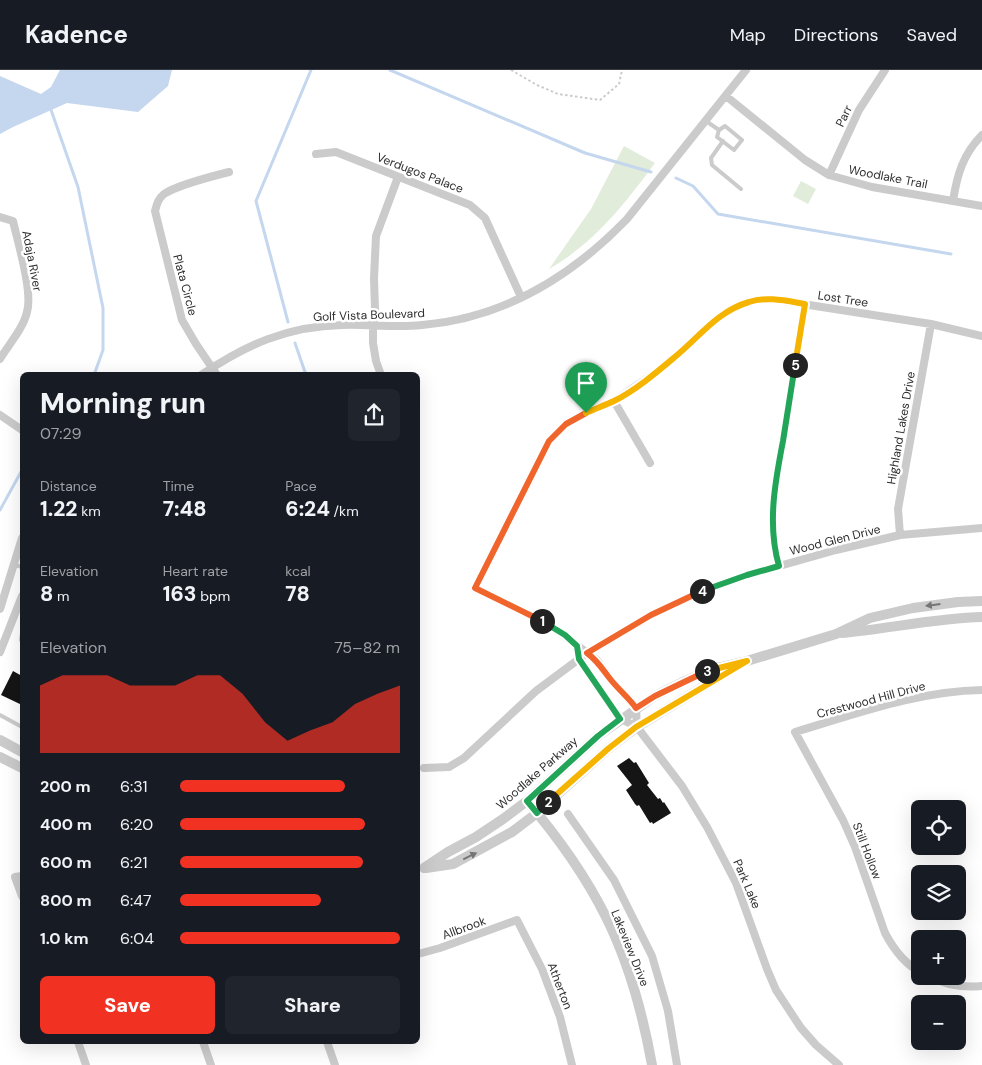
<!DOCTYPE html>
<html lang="en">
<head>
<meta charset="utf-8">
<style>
	body { margin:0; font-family:"DM Sans",sans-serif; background:#20242c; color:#f1f3f6; height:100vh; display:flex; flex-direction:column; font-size:19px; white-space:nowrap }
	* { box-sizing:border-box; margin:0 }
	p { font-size:16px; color:#9ea1a6 }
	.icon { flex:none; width:28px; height:28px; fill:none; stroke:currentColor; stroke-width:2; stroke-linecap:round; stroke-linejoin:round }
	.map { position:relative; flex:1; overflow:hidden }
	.side { position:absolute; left:20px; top:302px; width:400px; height:672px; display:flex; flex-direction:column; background:#171b24; border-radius:8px; box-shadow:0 5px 20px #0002 }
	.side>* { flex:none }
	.fabs { position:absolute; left:911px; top:730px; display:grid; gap:10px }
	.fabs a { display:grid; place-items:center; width:55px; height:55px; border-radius:8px; background:#171b24; box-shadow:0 5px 20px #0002; font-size:25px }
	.pin { position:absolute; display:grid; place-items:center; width:42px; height:42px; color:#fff; margin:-51px -21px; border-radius:50% 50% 50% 0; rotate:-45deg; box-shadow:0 0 5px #0007 }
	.pin .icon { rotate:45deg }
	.km { position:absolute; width:25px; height:25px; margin:-12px; border-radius:50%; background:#222; color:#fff; font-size:14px; line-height:25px; text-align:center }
	.round { display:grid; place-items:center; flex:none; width:52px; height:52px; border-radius:8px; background:#20242c }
	.head { display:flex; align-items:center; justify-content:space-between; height:85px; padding:0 20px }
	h1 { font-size:28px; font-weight:800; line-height:38px }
	.metrics { display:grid; grid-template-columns:repeat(3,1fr); gap:8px; height:85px; padding:5px 20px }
	.metrics div { display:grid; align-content:center }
	.metrics b { font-size:21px; font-weight:800 }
	.metrics small { font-size:14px; font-weight:400 }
	.metrics p { font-size:14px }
	.chart { height:140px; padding:10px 20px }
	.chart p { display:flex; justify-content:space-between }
	.chart svg { width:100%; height:90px; margin-top:5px; fill:#f13223; opacity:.7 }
	.action { display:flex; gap:10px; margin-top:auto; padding:10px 20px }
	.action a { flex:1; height:58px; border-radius:8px; background:#f13223; color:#fff; font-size:20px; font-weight:800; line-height:58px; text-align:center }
	.action a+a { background:#20242c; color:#f1f3f6 }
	ul { padding:0 20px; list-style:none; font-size:16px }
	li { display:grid; grid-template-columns:80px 60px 1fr; align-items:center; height:38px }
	li i { height:12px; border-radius:6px; background:#f13223 }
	header { display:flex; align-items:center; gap:30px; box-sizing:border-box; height:70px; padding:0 25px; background:#171b24; border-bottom:1px solid #363941 }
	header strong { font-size:24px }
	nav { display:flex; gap:28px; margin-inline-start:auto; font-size:18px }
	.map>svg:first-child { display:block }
	.green { fill:#e1ecda }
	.water { fill:#c4d7ee }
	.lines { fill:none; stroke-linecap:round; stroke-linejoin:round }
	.stream { stroke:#c4d7ee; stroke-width:3 }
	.building { fill:#151515 }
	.path { stroke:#cbcbcb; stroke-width:2; stroke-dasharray:2.5 2.5; stroke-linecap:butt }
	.service { stroke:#cbcbcb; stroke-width:4 }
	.minor { stroke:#cbcbcb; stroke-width:8 }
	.tertiary { stroke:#cbcbcb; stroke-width:10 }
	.oneway { fill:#757575 }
	.split-1-casing { stroke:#fff; stroke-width:10 }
	.split-2-casing { stroke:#fff; stroke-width:10 }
	.split-3-casing { stroke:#fff; stroke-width:10 }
	.split-4-casing { stroke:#fff; stroke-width:10 }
	.split-5-casing { stroke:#fff; stroke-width:10 }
	.split-6-casing { stroke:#fff; stroke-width:10 }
	.split-1 { stroke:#f0652b; stroke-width:6 }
	.split-2 { stroke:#22a559; stroke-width:6 }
	.split-3 { stroke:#f5b400; stroke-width:6 }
	.split-4 { stroke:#f0652b; stroke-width:6 }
	.split-5 { stroke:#22a559; stroke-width:6 }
	.split-6 { stroke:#f5b400; stroke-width:6 }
	.labels { text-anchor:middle; stroke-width:5; stroke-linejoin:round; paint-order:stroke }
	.street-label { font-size:12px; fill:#2e2e2e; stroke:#fff }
</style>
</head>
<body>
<header>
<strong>Kadence</strong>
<nav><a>Map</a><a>Directions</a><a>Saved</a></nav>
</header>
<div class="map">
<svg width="982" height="995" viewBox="0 0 982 995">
	<rect width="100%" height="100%" fill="#fff"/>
	<path class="green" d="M624,76L655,93C625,134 593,174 549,199L591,139Z
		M801,111L816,119L808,134L793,126Z"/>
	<path class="water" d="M60,0H172L168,16L138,42L67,33L13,57L0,64V6L41,24L51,17Z"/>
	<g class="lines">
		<path class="stream" d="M390,0L585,83L651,102
			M50,37L78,117L103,238V280L94,305
			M676,108L693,116L718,144L951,184
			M288,252L256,131L311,0
			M295,273L306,305
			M0,440L22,400"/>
	</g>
	<path class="building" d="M13,601L22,606V635L1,625Z
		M629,688L634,693L636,692L649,713L647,715L658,729L660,728L663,733L664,732L671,743L653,754L652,752L650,753L639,735L637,736L635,734L626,720L632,715L617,696Z"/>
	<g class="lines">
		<path class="path" d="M511,0L537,15L558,24L600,30L619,14L622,0"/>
		<path class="service" d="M706,51L719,60L717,67L734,80L742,70L725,56L719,60
			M723,71L711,88L712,95L741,119
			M15,495L22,497
			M22,563L21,570L22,571
			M0,645L22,657"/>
		<path class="minor" d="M726,26L805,90L829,105L872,117L982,136
			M316,84L336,82L470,135L485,148L521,227
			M829,105L859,40L885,0
			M953,131C957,105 963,84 982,65
			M0,147L13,151C18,173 33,222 27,242C23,259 9,274 0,289
			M201,305C246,275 287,256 342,255C369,254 395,258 422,255C504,248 571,207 627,149L746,0
			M217,305L196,274L182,250L155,141C157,134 158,129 164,124C176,116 213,106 229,102
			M381,305L376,291L373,273V256L375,239L374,208L376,166L398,107
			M614,331L650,393
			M0,345L22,360
			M900,465L898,439L931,254
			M779,496C765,448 778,397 787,348C793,310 799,272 805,234
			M0,539L22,468
			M0,582L22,526
			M579,586L592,609L621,649L637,657L682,716L707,757L736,813L767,899L776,920L801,958L816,975L839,995
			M637,657L636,638L629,628L613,612L597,590L552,557L475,517L549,371L566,354L586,343L614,331L662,298L723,244L750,231L763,229L777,230L931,254L982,266
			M424,698L449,697L464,688L536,621L587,583L651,545L701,521L747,505L836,480L900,465L982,458
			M568,744L614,810L652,886L668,941L677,995
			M22,806L15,807L22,826
			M418,884L440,878L517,850L542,899L560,947L572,995
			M920,902C905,894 893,878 885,863L855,777L843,750L795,662C856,644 918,621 982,620
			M928,906C945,915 963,918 982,916
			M78,972L86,995
			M203,972L211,995
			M327,972L335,995"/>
		<path class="tertiary" d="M842,563C889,559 935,548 982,547
			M0,670L22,682
			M0,687L22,698
			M527,731C557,766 585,805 606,847C629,893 643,945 652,995
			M424,798L448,782L476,767L503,749L527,731L598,666L655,626L685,611L712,599L747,591L836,564L870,548L913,538L958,532L982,531
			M426,798L453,794L512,762L537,743L609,678L637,657L739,595"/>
	</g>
	<defs><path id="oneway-solid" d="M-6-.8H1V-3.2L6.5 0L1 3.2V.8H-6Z" transform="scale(1.25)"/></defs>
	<g class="oneway">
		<use href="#oneway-solid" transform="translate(933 535) rotate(173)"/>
		<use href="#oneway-solid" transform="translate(470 786) rotate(-26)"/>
	</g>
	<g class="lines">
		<defs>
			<path id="split-1" d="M542,551L475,518L549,371L566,354L586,343"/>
			<path id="split-2" d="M542,551L565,565L577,576L579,589L620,649L598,666L527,731L537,743L548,732"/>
			<path id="split-3" d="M548,732L609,678L636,657L747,591L707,601"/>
			<path id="split-4" d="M702,521L651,545L587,583C598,591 603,600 611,610C619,620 629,628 636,638L655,626L707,601"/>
			<path id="split-5" d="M702,521L747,505L779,496C767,455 775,412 783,371C787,346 791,320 795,295"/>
			<path id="split-6" d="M586,343C595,339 605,335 614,331C636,320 657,302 676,286C700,266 718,241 749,232C767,226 787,231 805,234L795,295"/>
		</defs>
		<use href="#split-1" class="split-1-casing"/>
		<use href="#split-2" class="split-2-casing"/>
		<use href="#split-3" class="split-3-casing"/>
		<use href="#split-4" class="split-4-casing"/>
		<use href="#split-5" class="split-5-casing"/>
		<use href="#split-6" class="split-6-casing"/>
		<use href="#split-1" class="split-1"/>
		<use href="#split-2" class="split-2"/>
		<use href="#split-3" class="split-3"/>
		<use href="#split-4" class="split-4"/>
		<use href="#split-5" class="split-5"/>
		<use href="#split-6" class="split-6"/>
	</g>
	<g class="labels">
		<g class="street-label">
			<text transform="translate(844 46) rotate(-64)" y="4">Parr</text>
			<text transform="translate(420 103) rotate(21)" y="4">Verdugos Palace</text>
			<text transform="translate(888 107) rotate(11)" y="4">Woodlake Trail</text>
			<text transform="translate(32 191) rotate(79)" y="4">Adaja River</text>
			<text transform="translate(185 215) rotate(75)" y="4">Plata Circle</text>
			<text transform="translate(843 229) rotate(9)" y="4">Lost Tree</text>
			<text transform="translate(369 245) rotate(-2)" y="4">Golf Vista Boulevard</text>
			<text transform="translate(901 358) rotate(-80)" y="4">Highland Lakes Drive</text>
			<text transform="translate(835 470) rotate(-14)" y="4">Wood Glen Drive</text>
			<text transform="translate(871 630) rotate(-15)" y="4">Crestwood Hill Drive</text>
			<text transform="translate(537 703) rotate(-41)" y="4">Woodlake Parkway</text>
			<text transform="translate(867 781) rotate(69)" y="4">Still Hollow</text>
			<text transform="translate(747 814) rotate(67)" y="4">Park Lake</text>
			<text transform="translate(464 858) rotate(-20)" y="4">Allbrook</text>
			<text transform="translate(630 878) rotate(68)" y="4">Lakeview Drive</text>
			<text transform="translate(560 916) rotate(69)" y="4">Atherton</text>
		</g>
	</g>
</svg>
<div class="fabs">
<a><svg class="icon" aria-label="locate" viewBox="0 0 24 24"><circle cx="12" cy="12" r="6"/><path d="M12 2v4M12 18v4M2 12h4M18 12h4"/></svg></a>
<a><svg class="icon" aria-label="layers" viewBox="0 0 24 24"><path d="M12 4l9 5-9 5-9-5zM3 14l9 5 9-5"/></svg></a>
<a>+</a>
<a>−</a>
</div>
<div class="pin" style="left:586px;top:343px;background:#1e9e55"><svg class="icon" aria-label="arrive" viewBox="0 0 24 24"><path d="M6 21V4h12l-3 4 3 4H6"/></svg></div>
<b class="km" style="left:542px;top:551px">1</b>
<b class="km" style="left:548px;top:732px">2</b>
<b class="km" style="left:707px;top:601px">3</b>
<b class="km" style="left:702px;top:521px">4</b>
<b class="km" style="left:795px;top:295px">5</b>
<section class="side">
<div class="head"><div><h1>Morning run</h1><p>07:29</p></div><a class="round"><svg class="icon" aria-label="share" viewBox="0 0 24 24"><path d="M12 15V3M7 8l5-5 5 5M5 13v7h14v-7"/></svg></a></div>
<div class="metrics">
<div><p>Distance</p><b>1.22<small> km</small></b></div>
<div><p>Time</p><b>7:48</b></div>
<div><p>Pace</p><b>6:24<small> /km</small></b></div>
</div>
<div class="metrics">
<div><p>Elevation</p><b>8<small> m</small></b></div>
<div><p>Heart rate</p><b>163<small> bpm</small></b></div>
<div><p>kcal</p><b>78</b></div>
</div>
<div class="chart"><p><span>Elevation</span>75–82 m</p>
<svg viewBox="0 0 160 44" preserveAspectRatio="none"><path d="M0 44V11L10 6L20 6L30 6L40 11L50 11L60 11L70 6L80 6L90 15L100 29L110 38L120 33L130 29L140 20L150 15L160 11V44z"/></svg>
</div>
<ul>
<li><b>200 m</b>6:31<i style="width:75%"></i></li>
<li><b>400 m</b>6:20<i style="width:84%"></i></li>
<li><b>600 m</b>6:21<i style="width:83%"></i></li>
<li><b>800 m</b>6:47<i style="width:64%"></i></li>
<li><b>1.0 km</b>6:04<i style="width:100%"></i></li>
</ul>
<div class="action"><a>Save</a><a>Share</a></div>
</section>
</div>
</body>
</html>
